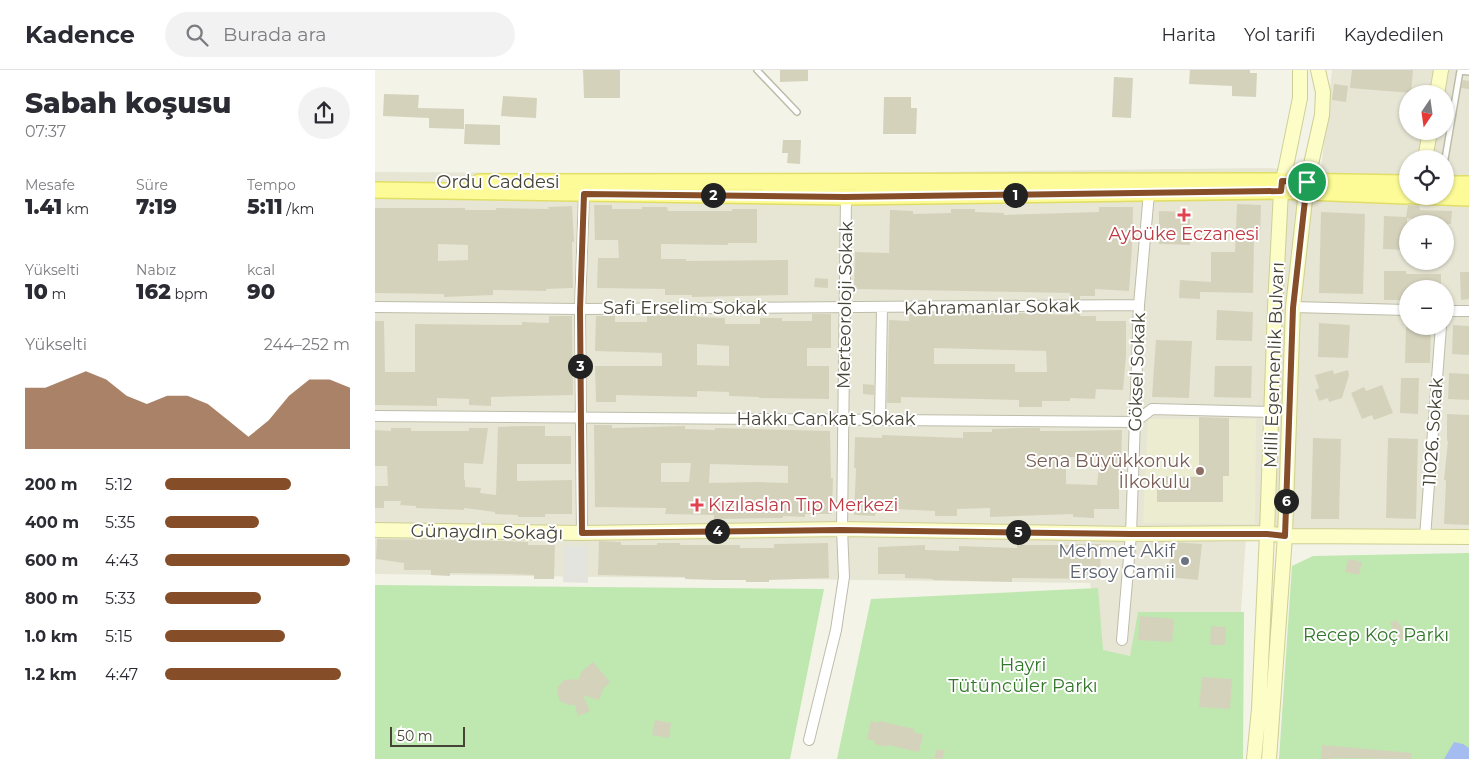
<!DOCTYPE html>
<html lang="tr">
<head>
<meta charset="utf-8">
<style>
	body { margin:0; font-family:Montserrat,sans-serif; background:#f2f2f3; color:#2b2b33; height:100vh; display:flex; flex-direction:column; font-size:19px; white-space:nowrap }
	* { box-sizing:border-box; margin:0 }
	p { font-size:16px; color:#7c7c81 }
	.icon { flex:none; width:28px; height:28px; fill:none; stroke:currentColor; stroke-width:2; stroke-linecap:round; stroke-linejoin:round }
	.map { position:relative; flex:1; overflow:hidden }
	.sheet { display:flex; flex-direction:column; background:#fff; width:375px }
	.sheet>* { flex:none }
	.needle { width:32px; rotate:193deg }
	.buttons { position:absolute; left:1024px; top:15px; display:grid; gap:10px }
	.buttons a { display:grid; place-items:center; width:55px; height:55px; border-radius:50%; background:#fff; box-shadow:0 1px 4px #0004; font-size:25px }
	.scale { position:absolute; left:15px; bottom:12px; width:75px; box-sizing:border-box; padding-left:5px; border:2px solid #464436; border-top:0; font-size:14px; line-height:18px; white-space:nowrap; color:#464436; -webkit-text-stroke:4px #fff; paint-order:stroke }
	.pin { position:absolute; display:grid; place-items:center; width:42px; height:42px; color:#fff; margin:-21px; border:2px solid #fff; border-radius:50%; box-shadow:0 1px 5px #0007 }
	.km { position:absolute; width:25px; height:25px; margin:-12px; border-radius:50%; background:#222; color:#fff; font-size:14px; line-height:25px; text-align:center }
	.round { display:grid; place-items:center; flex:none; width:52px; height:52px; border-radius:26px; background:#f2f2f3 }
	.overview { display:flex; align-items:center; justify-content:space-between; height:85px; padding:0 25px }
	h1 { font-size:28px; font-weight:800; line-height:38px }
	.figures { display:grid; grid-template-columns:repeat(3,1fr); gap:8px; height:85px; padding:5px 25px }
	.figures div { display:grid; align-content:center }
	.figures b { font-size:21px; font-weight:800 }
	.figures small { font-size:14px; font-weight:400 }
	.figures p { font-size:14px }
	.chart { height:140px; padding:10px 25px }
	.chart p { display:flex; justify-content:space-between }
	.chart svg { width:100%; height:90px; margin-top:5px; fill:#864e28; opacity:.7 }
	ul { padding:0 25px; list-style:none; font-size:16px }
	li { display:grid; grid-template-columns:80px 60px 1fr; align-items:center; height:38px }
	li i { height:12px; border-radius:6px; background:#864e28 }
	header { display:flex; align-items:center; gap:30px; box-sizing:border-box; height:70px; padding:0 25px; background:#fff; border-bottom:1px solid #e1e1e2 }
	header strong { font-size:24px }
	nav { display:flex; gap:28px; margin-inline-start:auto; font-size:18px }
	.search { width:350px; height:45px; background:#f2f2f3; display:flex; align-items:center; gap:12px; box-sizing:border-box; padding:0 18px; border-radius:28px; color:#7c7c81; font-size:19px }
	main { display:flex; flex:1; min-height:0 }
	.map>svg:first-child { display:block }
	.residential { fill:#e7e6d5; fill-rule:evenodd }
	.education { fill:#ececd1 }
	.green { fill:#bfe7b0 }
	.parking { fill:#e4e4df }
	.water { fill:#a4bcef }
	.building { fill:#d5d2bc; fill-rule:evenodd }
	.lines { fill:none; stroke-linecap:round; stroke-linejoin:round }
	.lane-casing { stroke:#bebdaa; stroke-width:8 }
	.street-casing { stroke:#bebdaa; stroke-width:12 }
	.secondary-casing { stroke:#cecf95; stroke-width:16 }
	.primary-casing { stroke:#e1de67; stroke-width:18 }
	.lane { stroke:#fff; stroke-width:5 }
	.street { stroke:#fff; stroke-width:10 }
	.secondary { stroke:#fcfdc7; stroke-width:14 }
	.primary { stroke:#fcfb97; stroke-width:15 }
	.route-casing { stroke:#fff; stroke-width:10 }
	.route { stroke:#864e28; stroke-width:6 }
	.health-dot { fill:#e0444e; stroke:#fff; stroke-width:2 }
	.education-dot { fill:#8d6e63; stroke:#fff; stroke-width:2 }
	.worship-dot { fill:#6b7280; stroke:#fff; stroke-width:2 }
	.labels { text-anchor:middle; stroke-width:4; stroke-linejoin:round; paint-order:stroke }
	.street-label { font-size:18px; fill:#464436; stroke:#fff }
	.health-label { font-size:18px; fill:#be3a42; stroke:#fff }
	.education-label { font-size:18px; fill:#785e54; stroke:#fff; text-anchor:end }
	.worship-label { font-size:18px; fill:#5b616d; stroke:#fff; text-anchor:end }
	.park-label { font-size:18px; fill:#32772a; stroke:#fff }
</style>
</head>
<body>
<header>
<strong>Kadence</strong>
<div class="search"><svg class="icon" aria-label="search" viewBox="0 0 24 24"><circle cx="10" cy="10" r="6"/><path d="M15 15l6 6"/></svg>Burada ara</div>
<nav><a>Harita</a><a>Yol tarifi</a><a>Kaydedilen</a></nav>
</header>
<main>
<section class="sheet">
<div class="overview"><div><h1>Sabah koşusu</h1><p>07:37</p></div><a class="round"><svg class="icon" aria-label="share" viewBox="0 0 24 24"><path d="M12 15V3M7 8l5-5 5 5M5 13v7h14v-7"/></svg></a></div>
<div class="figures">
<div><p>Mesafe</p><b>1.41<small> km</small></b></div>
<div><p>Süre</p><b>7:19</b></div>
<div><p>Tempo</p><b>5:11<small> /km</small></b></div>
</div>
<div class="figures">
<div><p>Yükselti</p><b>10<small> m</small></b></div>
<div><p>Nabız</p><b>162<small> bpm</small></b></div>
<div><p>kcal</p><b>90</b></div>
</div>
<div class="chart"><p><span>Yükselti</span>244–252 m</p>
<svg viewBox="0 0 160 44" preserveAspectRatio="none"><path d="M0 44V14L10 14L20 10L30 6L40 10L50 18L60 22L70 18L80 18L90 22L100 30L110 38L120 30L130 18L140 10L150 10L160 14V44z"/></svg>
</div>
<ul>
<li><b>200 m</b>5:12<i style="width:68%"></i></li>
<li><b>400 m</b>5:35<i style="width:51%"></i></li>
<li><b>600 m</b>4:43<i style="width:100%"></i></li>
<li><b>800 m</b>5:33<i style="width:52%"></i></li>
<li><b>1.0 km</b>5:15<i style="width:65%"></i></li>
<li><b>1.2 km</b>4:47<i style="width:95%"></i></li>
</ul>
</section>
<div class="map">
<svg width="1094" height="689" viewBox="0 0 1094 689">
	<rect width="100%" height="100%" fill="#f3f3e7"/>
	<path class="residential" d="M957,0H1094V475L871,467L863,584L728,586L715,513L0,504V102L395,104L888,98L946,100ZM1032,24H1070V61H1032ZM1032,89H1070V126H1032ZM1032,154H1070V191H1032ZM1032,219H1070V256H1032Z"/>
	<path class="education" d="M773,349H881L880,454L768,453Z"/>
	<path class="green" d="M1094,483V689H904L917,496L938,486Z
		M0,515L449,519L415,689H0Z
		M723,518L728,580L755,586L763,542H869L868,689H462L496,529Z"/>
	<path class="parking" d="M188,476H213V513L188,512Z"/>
	<path class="water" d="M1079,672L1088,674L1094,678V689H1069Z"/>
	<path class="building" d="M208,0H245V28H209Z
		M405,0H433V11L405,12Z
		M815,0H875V3H882L881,27L857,26V16L814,14Z
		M977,0H1038L1036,23L975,18Z
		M739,7L758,8L756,48L737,47Z
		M1088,10L1094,11V19L1086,18Z
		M959,14L973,16L971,32L957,30Z
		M9,24L44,25L43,38L89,39V59L54,58V48L8,46Z
		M128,26L162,28L161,48L126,46Z
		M509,27H536V38H542L541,64H508Z
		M90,54L125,55V75L89,74Z
		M408,70H426L425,94L412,93L413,83H407Z
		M862,134L886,135L885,171H879L878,223L825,222V229L804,228L805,210L836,212V182H860Z
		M219,135H237V139H267V137H292L293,141H357V139H382V173H353V175L286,174V189H311V191L413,190V225L317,227V225H290V219L222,218L223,188H244L243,170H220Z
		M1033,135L1044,136L1045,140L1077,141L1076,154H1051V151L1032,148V180L1008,179L1009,146L1031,147Z
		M197,136L199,172H197L198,218L171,219V221L118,220V225L69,227V224L0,223V138H90V140H121V138L174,139L173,137ZM63,174L93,175V190L63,191Z
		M724,137H758L757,178L754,221L720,219V226H705V229H696L695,223L479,219L480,182L514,183L515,140L538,141V144L576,143V139H600V142L629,143V145L724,142Z
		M784,141L815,142V175L784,174Z
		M946,142L990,144L988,224L944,223Z
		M1009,201H1031V204H1066V219H1031V230H1009Z
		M1085,202H1094V229L1086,230Z
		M440,208L453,209V218L439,217Z
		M842,240L878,242L877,271L841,270Z
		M696,242H705V246H721V251H751V286L748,320L721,319L720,329L695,328V331H667V337H644V330L526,327V333H512L514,250L534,251V244L642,243L696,245ZM559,278L671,281L672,302H640V294H559Z
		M437,244H456V278H432V296H454V329L384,328V327L354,326V322L322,321V327L241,325V332H221L220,296H287V283L220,281L221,246H240V252H272V245L322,246V247L350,248V254H385V248H407V251H437ZM322,274L354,276V296L322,295Z
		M174,246H197L198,325L116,327V336L94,335V329L62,328V336L0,335V251H9L10,302H40V254L147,255V252L174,253Z
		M944,253L975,255L973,288L943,287Z
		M1078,255L1094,256V285L1077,284Z
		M1031,256H1056L1055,293H1030Z
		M781,270L817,271L814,328L777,327Z
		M840,296H877L876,328L839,327Z
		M958,300L959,304L973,300L974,305L967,328L954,332L953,328L944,331L940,320L944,318L940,305Z
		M1074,303L1094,304V330L1073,329Z
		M1026,308H1044L1043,344L1025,343Z
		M488,314L499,315V325L488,324Z
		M1007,315L1018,343L999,350L997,345L987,349L976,323L989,317L991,321Z
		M1072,344L1094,345V455L1069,454L1071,410H1069L1073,371H1072Z
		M824,347L854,348V406H848V432H782V406L824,407Z
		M219,355H237V358L310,356V359L340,360V358L455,361L456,408H458L457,444H430V447L408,446V448L339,449V445L290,444L291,438L220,437ZM286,393H316L314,412H286ZM335,394L413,396V413L382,412L334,413Z
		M147,356H170V366H196V394H142V411L197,410V444H170V447H143V445L120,444V442L89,438V440L41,438V436L25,435L26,431H9V438H0V416H13L12,396H0V360L16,361V358H36V361H94V358H113L108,394L89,393V410H90V417L106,418L105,423L121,425L123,357Z
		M643,358H665V361H691L747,360L746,394H744V439H719V448L698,447V444L615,447V438L582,439V446H560V441L501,438L500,446L479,445L481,398H479L480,367L507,368V365L588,368V362H617V359ZM691,387H725L722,415L691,414Z
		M938,368L966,369L964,449H936Z
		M1013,368L1043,369L1041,449L1011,448Z
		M2,469L126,471L153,472V475H180L179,509H159V505L134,504L75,503V506L56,505V500H29V493L1,489Z
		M224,471L246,472V475H282V473H305V475H365V478H399V474L453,473L454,508L394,510V512H371V510H340L310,509V507L223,505Z
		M797,472L827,474L823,510L793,507Z
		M700,474H726L725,509L637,508V512L558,510V509L530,508V504H503V477L550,475V480L584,481V476L642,478V475H699Z
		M973,489L987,492L984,505L970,502Z
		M765,546L799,549L797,572L763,570Z
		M1022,550L1024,554H1025L1030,565L1028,569L1026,570L1022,568L1015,553Z
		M836,556L851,557L850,575H835Z
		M218,592L235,612L228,619L224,630L208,625L215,641L203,646L200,635H193L185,631L182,622L183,617L189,610L204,609L206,602Z
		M827,607L857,609L855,639L824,637Z
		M280,650L296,653L294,668L277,665Z
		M496,651L504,653V651L539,659V662L548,665L544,682L513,675L512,677L499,674L500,671L492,669Z
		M947,675L1037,683L1036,689L957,688L956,689H946Z
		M562,679L570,681L567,689L559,688Z"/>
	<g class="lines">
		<defs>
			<path id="lane" d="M382,0L422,42
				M1070,89L1085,1L1094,2"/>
			<path id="street" d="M0,237L205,239L764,235
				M918,237L1032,240
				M1070,241H1094
				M0,346L760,352L777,339L898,342
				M505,349L507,238
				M207,463L205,239L209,124
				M1050,467L1066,256
				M747,570L756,464L764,235L774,123
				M434,670L461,560L469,507L467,459L471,127"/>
			<path id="secondary" d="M1062,24L1066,0
				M1050,89L1055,61
				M0,460L207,463L467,459L756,464L892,463L910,466L1094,467
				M879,689L884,639L892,463L900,237L906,121L925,28V0
				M894,689L910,466L918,237L932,112L947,45L948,22L943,0"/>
			<path id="primary" d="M104,112L907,111L1032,113
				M1070,114H1094
				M0,120L471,127L906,121L1032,126
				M1039,126L1094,128"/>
		</defs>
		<use href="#lane" class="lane-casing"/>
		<use href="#street" class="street-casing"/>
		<use href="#secondary" class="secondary-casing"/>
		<use href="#primary" class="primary-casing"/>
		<use href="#lane" class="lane"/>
		<use href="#street" class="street"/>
		<use href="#secondary" class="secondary"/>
		<use href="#primary" class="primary"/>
	</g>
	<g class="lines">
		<defs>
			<path id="route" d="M907,111L932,112L918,238L910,466L892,464H756L466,460L207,463L205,239L209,124L470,127L906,121Z"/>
		</defs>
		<use href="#route" class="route-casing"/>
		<use href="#route" class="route"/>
	</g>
	<g class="health-dot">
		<path d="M806.5 137.5h5v5h5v5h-5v5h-5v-5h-5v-5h5z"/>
		<path d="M319.5 427.5h5v5h5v5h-5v5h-5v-5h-5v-5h5z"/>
	</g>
	<circle class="education-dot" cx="825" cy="401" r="5"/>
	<circle class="worship-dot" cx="810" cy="491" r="5"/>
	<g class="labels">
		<g class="street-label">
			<text x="123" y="118">Ordu Caddesi</text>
			<text transform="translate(470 235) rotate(-89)" y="6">Merteoroloji Sokak</text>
			<text transform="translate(617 237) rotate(-1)" y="6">Kahramanlar Sokak</text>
			<text x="310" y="244">Safi Erselim Sokak</text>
			<text transform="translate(899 295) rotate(-88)" y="6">Milli Egemenlik Bulvarı</text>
			<text transform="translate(762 302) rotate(-88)" y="6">Göksel Sokak</text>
			<text x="451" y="355">Hakkı Cankat Sokak</text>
			<text transform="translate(1058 362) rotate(-86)" y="6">11026. Sokak</text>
			<text transform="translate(112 462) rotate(1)" y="6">Günaydın Sokağı</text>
		</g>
		<g class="health-label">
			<text x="809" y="170">Aybüke Eczanesi</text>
			<text x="333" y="441" text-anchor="start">Kızılaslan Tıp Merkezi</text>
		</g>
		<g class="education-label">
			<text x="815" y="397">Sena Büyükkonuk<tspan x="815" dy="21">İlkokulu</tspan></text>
		</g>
		<g class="worship-label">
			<text x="800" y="487">Mehmet Akif<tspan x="800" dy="21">Ersoy Camii</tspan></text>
		</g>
		<g class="park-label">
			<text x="1001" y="571">Recep Koç Parkı</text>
			<text x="648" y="601">Hayri<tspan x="648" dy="21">Tütüncüler Parkı</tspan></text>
		</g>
	</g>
</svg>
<div class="buttons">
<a><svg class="needle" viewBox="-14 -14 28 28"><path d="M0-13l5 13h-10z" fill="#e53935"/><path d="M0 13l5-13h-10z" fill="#7c7c81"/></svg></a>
<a><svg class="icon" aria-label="locate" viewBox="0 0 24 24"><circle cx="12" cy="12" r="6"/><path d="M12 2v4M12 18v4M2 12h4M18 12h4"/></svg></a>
<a>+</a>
<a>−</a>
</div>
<div class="scale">50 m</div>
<div class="pin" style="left:932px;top:112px;background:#1e9e55"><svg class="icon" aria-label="arrive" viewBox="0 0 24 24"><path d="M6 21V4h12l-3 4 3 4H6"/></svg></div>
<b class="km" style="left:640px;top:125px">1</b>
<b class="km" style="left:338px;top:125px">2</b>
<b class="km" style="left:205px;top:296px">3</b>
<b class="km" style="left:342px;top:461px">4</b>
<b class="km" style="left:643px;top:462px">5</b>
<b class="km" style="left:911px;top:431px">6</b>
</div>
</main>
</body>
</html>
